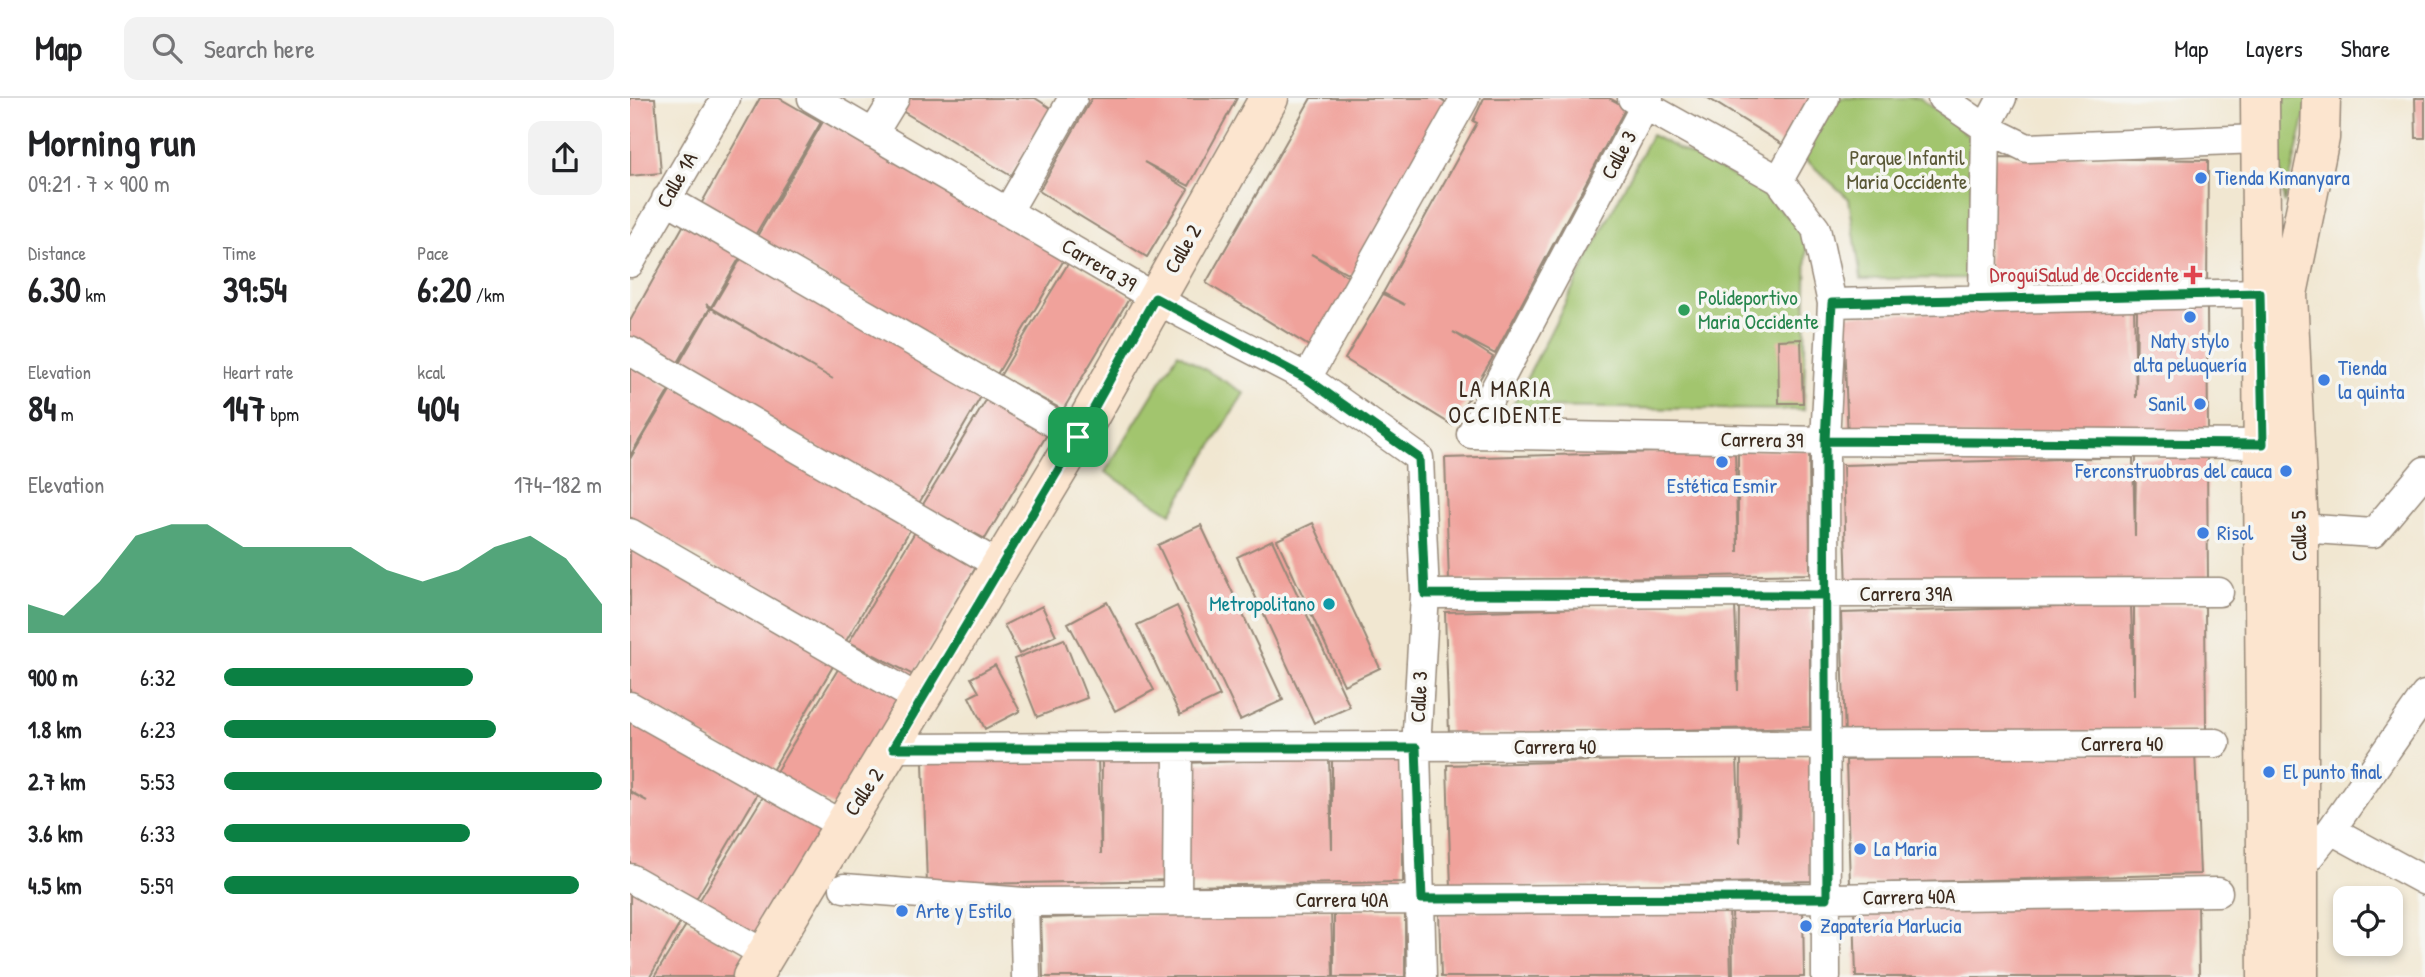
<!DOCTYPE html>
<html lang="en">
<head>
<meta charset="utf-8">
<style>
	body { margin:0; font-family:"Patrick Hand",sans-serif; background:#f2f2f2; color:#202124; height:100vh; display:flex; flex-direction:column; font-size:26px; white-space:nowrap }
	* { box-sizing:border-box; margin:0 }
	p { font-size:23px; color:#757577 }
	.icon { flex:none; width:38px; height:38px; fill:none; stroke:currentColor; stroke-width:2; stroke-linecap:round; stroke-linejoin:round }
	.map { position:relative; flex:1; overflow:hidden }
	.details { display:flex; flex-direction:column; background:#fff; width:630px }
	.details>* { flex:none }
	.buttons { position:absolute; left:1703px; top:788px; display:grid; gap:14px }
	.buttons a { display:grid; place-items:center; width:70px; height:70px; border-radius:14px; background:#fff; box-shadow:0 4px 10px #0003; font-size:35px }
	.pin { position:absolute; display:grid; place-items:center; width:60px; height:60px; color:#fff; margin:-30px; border-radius:14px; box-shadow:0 4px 10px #0006 }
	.round { display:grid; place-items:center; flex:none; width:74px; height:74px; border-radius:14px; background:#f2f2f2 }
	.summary { display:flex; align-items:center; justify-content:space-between; height:119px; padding:0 28px }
	h1 { font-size:38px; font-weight:700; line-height:52px }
	.metrics { display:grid; grid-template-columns:repeat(3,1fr); gap:10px; height:119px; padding:7px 28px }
	.metrics div { display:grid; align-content:center }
	.metrics b { font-size:35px; font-weight:700 }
	.metrics small { font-size:19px; font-weight:400 }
	.metrics p { font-size:19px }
	.chart { height:196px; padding:14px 28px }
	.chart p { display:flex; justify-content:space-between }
	.chart svg { width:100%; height:126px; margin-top:7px; fill:#0b8043; opacity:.7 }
	ul { padding:0 28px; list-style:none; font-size:23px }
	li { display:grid; grid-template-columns:112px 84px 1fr; align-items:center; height:52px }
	li i { height:18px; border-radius:9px; background:#0b8043 }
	header { display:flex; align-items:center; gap:42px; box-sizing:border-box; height:98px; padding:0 35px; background:#fff; border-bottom:2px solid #e0e0e0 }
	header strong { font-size:33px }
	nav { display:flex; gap:38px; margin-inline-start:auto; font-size:24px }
	.search { width:490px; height:63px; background:#f2f2f2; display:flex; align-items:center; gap:18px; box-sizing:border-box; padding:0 24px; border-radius:14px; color:#757577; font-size:26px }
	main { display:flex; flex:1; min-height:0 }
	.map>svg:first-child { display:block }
	.green { fill:#a2c56e; stroke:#6e7846; stroke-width:2 }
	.building { fill:#f0a29b }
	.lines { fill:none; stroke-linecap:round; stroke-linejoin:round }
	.street-casing { stroke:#968878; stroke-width:31 }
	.secondary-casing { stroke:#968878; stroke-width:41 }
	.street { stroke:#fff; stroke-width:28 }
	.secondary { stroke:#fce5cf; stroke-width:38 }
	.route-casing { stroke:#fff; stroke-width:14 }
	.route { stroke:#0b8043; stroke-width:9 }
	.shop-dot { fill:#3f7fe0; stroke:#f6f6f2; stroke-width:2.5 }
	.health-dot { fill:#e0444e; stroke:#f6f6f2; stroke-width:2.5 }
	.leisure-dot { fill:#2e9e5b; stroke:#f6f6f2; stroke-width:2.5 }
	.culture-dot { fill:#0f9aa8; stroke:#f6f6f2; stroke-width:2.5 }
	.labels { text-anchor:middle; stroke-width:7; stroke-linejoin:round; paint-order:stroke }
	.street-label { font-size:21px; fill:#3b2a1e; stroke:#f6f6f2 }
	.park-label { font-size:21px; fill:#5a5836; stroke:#f6f6f2 }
	.shop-label { font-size:21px; fill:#366cbe; stroke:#f6f6f2; text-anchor:start }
	.health-label { font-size:21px; fill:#be3a42; stroke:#f6f6f2; text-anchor:end }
	.leisure-label { font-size:21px; fill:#27864d; stroke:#f6f6f2; text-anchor:start }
	.culture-label { font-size:21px; fill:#0d838f; stroke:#f6f6f2; text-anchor:end }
	.neighbourhood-label { font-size:23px; letter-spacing:2px; fill:#3b2a1e; stroke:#f6f6f2 }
</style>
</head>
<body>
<header>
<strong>Map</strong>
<div class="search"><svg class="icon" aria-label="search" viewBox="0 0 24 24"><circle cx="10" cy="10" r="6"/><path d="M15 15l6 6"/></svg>Search here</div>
<nav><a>Map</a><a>Layers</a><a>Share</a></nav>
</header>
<main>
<section class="details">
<div class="summary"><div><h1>Morning run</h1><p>09:21 · 7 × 900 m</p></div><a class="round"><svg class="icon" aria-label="share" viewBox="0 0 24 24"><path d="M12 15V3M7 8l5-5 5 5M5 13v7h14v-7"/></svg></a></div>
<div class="metrics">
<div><p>Distance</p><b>6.30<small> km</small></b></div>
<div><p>Time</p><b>39:54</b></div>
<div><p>Pace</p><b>6:20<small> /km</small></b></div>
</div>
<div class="metrics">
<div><p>Elevation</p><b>84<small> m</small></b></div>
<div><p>Heart rate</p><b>147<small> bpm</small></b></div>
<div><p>kcal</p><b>404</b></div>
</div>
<div class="chart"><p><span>Elevation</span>174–182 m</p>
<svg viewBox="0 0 160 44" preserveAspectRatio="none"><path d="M0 44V34L10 38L20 26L30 10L40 6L50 6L60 14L70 14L80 14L90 14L100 22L110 26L120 22L130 14L140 10L150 18L160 34V44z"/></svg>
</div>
<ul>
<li><b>900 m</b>6:32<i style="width:66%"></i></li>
<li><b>1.8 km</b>6:23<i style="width:72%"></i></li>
<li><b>2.7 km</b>5:53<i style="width:100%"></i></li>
<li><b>3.6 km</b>6:33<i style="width:65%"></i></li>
<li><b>4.5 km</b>5:59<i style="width:94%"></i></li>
</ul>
</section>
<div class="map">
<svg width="1795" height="879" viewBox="0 0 1795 879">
	<rect width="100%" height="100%" fill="#f6f6f2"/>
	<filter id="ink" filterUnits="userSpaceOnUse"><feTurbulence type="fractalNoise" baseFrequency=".0143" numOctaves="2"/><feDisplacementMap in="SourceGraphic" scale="14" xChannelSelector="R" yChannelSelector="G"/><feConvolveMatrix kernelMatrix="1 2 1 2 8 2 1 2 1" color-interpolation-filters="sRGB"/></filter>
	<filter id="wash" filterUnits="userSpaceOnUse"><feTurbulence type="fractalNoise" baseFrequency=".00686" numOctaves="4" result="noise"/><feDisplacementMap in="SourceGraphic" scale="28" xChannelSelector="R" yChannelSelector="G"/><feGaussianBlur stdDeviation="1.57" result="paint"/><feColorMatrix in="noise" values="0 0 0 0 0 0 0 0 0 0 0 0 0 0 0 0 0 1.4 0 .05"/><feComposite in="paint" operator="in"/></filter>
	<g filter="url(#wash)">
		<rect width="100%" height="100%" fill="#f1e7d1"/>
		<path class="green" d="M1209,0H1290L1340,39L1345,180L1231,181L1219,101L1172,58Z
			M1645,0H1679L1654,106L1645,8Z
			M1021,37L1123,88L1177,136L1174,312L882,309Z
			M548,255L614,295L541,415L475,374Z"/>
		<g id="blocks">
			<path class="building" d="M0,0H25L31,75L0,78Z
				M130,0H149L191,24L124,139L70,108Z
				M280,0H405L422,11L381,78L272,13Z
				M462,0H607L559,88L514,64L558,91L517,159L409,93Z
				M681,0H824L820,7L809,1L820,8L727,180L681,156L725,183L684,251L576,185Z
				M854,0H979L996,9L865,256L823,234L863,259L822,327L715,261L753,196L775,207L753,195L847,25L843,23Z
				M1078,0H1184L1155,48Z
				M1785,0H1795V40H1786Z
				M194,22L435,160L366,278L126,140Z
				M1360,59L1578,62L1577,194L1358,190Z
				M57,121L113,154L81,209L76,206L80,210L46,268L0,241V223Z
				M116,152L356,290L288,407L47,269L81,210L203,281L82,210Z
				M439,164L500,199L433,312L370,278Z
				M1504,209L1506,300L1507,209H1577L1578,332L1218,341L1213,217Z
				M1171,241L1173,305H1149L1148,242Z
				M0,266L41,289L0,358Z
				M44,287L284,425L216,543L0,419V361Z
				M361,294L422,328L355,441L292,408Z
				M1105,352L1108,454V352H1179L1180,476L819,483L815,360Z
				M1503,359L1505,438L1506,359L1577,360L1578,483L1217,491L1213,367Z
				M683,425L750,570L714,587L647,442Z
				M571,427L653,602L610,622L528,447Z
				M288,429L349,464L283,577L219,544Z
				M0,438L209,558L140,676L0,596Z
				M642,442L720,609L684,625L607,459Z
				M477,504L524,592L485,613L438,525Z
				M1105,506L1108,593L1109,506H1180V629L819,637L815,514Z
				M1501,507L1504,598V507H1575L1576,631L1215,639L1211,515Z
				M412,508L426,537L389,556L374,527Z
				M547,508L590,598L550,617L507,527Z
				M434,541L457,600L407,619L384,561Z
				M213,563L274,597L207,710L144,677Z
				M365,567L390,613L355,631L339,599L349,594L341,580Z
				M0,615L131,690L62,808L0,772V694L17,703L0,693Z
				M1565,653L1570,776L1220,786L1216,662Z
				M468,659L471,756L472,659H543V782L297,787L293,664Z
				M1107,659L1110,745L1111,659H1181L1183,783L821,791L817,667Z
				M699,660L702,751V660H773V784L557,788L553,665Z
				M136,694L196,729L130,842L66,808Z
				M0,789L53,820L20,879H0Z
				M1568,800L1569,879H1226L1224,810Z
				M1099,806L1101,879H811L809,814Z
				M1102,806H1173L1174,879H1103Z
				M701,812L703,879H413L411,820Z
				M704,812H775V879H704Z
				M58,824L118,859L107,879H24Z"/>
		</g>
	</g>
	<g filter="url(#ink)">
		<use href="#blocks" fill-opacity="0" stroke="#968878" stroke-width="2"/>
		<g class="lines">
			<defs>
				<path id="street" d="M182,0L551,215L677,280L789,360L795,496L786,650L792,879
					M1002,0L1149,82L1186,131L1202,205L1195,343L1196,879
					M1019,0L841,336L1195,343L1633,346
					M1312,0L1356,30L1397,50L1629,41
					M243,36L265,0
					M1149,82L1195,0
					M36,101L448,339
					M378,113L443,0
					M0,165L96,0
					M1353,203L1356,30L1372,0
					M1202,205L1630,195
					M0,253L372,469
					M677,280L835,0
					M1669,430L1743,435L1795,373
					M0,435L290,602
					M795,496L1589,494
					M0,608L212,727
					M263,650L1586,645
					M1701,732L1795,783
					M1669,771L1701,732L1795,597
					M0,780L135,856
					M214,790L394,804L1197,800L1588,794
					M547,802L548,650
					M394,804L396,879"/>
				<path id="secondary" d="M1630,0L1637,879
					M122,879L448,339L639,0
					M1669,879V430L1658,196L1690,40L1691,0"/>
			</defs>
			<use href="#street" class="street-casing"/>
			<use href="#secondary" class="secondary-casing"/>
			<use href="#street" class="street"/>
			<use href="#secondary" class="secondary"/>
		</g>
	</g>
	<g class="lines" filter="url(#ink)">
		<defs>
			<path id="route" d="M448,339L263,650H786L792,801L1197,800L1195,343L1633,346L1630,195L1202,205L1195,343V497L795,496L789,360L677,281L525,200L448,339"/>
		</defs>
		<use href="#route" class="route-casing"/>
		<use href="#route" class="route"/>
	</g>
	<g class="shop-dot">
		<circle cx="1571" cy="80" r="7"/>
		<circle cx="1560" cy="219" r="7"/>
		<circle cx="1694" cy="282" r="7"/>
		<circle cx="1570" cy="306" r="7"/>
		<circle cx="1092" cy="364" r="7"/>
		<circle cx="1656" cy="373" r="7"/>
		<circle cx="1573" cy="435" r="7"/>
		<circle cx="1639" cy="674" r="7"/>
		<circle cx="1230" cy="751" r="7"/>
		<circle cx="272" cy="813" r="7"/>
		<circle cx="1176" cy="828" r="7"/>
	</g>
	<path class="health-dot" d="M1559.5 166.5h7v7h7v7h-7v7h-7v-7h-7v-7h7z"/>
	<circle class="leisure-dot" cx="1054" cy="212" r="7"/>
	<circle class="culture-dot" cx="699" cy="506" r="7"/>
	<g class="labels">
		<g class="street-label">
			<text transform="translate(989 57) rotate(-62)" y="7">Calle 3</text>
			<text transform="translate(47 82) rotate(-60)" y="7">Calle 1A</text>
			<text transform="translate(553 151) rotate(-60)" y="7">Calle 2</text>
			<text transform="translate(469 167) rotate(31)" y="7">Carrera 39</text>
			<text transform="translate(1132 342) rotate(1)" y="7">Carrera 39</text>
			<text transform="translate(1669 438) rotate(-91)" y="7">Calle 5</text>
			<text x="1276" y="503">Carrera 39A</text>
			<text transform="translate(789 599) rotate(-87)" y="7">Calle 3</text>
			<text x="1492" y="653">Carrera 40</text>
			<text x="925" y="656">Carrera 40</text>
			<text transform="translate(234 694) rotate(-56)" y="7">Calle 2</text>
			<text transform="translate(1279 799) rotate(-1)" y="7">Carrera 40A</text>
			<text x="712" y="809">Carrera 40A</text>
		</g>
		<g class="park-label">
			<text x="1277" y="67">Parque Infantil<tspan x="1277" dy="24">Maria Occidente</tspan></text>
		</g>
		<g class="shop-label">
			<text x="1585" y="87">Tienda Kimanyara</text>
			<text x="1560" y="250" text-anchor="middle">Naty stylo<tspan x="1560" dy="24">alta peluquería</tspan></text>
			<text x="1708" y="277">Tienda<tspan x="1708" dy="24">la quinta</tspan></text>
			<text x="1556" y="313" text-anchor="end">Sanil</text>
			<text x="1642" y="380" text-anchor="end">Ferconstruobras del cauca</text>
			<text x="1092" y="395" text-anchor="middle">Estética Esmir</text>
			<text x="1587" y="442">Risol</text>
			<text x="1653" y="681">El punto final</text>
			<text x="1244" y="758">La Maria</text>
			<text x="286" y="820">Arte y Estilo</text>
			<text x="1190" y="835">Zapatería Marlucia</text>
		</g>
		<g class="health-label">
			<text x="1549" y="184">DroguiSalud de Occidente</text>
		</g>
		<g class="leisure-label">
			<text x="1068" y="207">Polideportivo<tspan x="1068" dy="24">Maria Occidente</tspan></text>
		</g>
		<g class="culture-label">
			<text x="685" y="513">Metropolitano</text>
		</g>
		<g class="neighbourhood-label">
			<text x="876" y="299">LA MARIA<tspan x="876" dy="26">OCCIDENTE</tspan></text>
		</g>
	</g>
</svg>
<div class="buttons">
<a><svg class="icon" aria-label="locate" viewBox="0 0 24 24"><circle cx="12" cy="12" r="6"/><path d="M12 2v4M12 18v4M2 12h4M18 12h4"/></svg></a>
</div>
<div class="pin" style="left:448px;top:339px;background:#1e9e55"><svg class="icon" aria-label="arrive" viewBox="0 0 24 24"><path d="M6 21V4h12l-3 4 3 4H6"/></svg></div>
</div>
</main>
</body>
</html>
